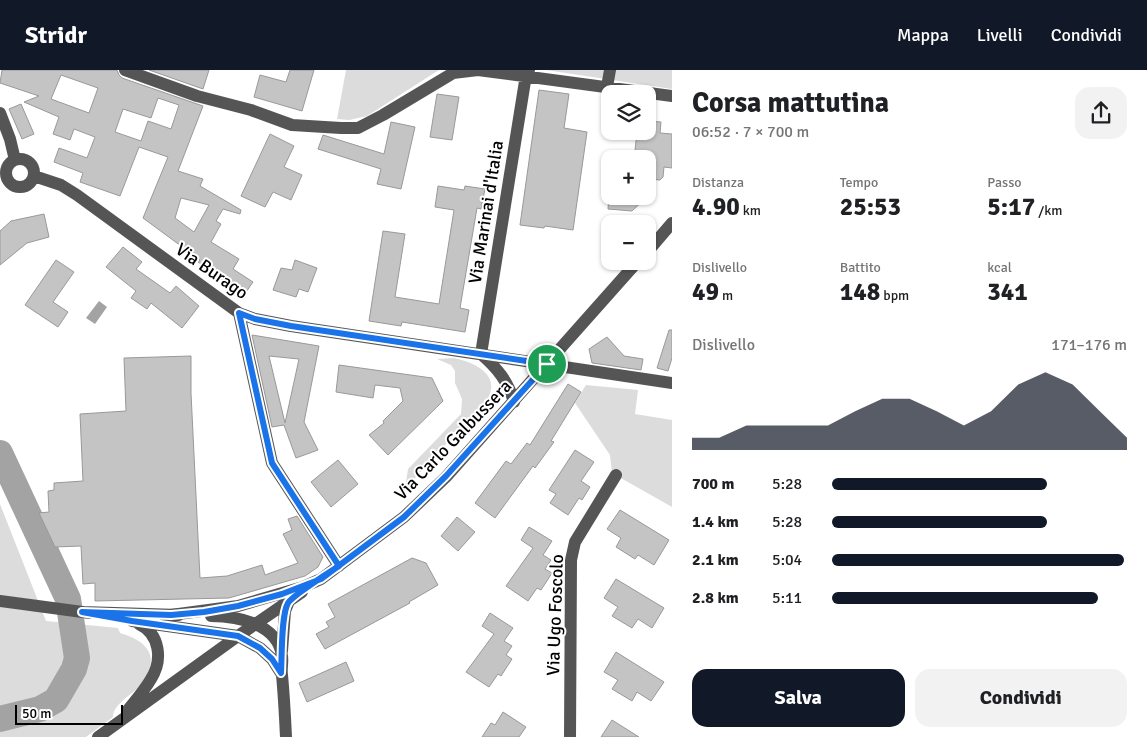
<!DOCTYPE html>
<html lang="it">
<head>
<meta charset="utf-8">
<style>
	body { margin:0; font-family:Signika,sans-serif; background:#f2f2f2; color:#202124; height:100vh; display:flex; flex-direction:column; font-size:19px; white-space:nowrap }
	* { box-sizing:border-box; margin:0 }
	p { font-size:16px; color:#757577 }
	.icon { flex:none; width:28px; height:28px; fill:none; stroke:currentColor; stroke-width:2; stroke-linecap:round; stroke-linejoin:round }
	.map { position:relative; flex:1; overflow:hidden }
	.side { display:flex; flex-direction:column; background:#fff; width:475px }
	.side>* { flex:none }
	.controls { position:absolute; left:601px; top:15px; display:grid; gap:10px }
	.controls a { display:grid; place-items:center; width:55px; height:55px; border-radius:10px; background:#fff; box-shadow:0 1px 4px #0004; font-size:25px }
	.scale { position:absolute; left:15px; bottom:12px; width:108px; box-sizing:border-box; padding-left:5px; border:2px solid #000; border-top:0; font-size:14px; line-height:18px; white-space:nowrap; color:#000; -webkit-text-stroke:4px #fff; paint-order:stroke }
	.pin { position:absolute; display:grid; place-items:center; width:42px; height:42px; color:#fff; margin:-21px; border:2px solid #fff; border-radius:50%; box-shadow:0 1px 5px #0007 }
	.round { display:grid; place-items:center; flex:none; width:52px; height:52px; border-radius:15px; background:#f2f2f2 }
	.summary { display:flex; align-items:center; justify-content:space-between; height:85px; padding:0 20px }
	h1 { font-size:28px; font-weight:700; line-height:38px }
	.figures { display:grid; grid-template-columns:repeat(3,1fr); gap:8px; height:85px; padding:5px 20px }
	.figures div { display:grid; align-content:center }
	.figures b { font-size:25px; font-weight:700 }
	.figures small { font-size:14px; font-weight:400 }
	.figures p { font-size:14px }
	.chart { height:140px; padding:10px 20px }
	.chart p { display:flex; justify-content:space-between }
	.chart svg { width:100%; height:90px; margin-top:5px; fill:#111827; opacity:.7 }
	.cta { display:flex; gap:10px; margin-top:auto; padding:10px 20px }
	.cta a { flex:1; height:58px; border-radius:15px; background:#111827; color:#fff; font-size:20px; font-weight:700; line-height:58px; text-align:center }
	.cta a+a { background:#f2f2f2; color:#202124 }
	ul { padding:0 20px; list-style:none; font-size:16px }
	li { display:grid; grid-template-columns:80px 60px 1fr; align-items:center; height:38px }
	li i { height:12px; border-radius:6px; background:#111827 }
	header { display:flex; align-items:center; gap:30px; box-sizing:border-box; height:70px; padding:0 25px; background:#111827; color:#fff }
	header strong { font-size:24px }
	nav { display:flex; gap:28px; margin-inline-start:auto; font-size:18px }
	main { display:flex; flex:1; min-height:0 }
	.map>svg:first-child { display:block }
	.green { fill:#dcdcdc }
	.water { fill:#a3a3a3 }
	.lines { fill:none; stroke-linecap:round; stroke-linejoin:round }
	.river { stroke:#a3a3a3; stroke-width:26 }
	.building { fill:#c4c4c4; stroke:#999; fill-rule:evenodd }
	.minor { stroke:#555; stroke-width:12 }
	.route-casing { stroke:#fff; stroke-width:10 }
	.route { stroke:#1a73e8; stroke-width:6 }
	.labels { text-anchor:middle; stroke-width:4; stroke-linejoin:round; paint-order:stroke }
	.street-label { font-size:18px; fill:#000; stroke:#fff }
</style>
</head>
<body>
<header>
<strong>Stridr</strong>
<nav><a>Mappa</a><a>Livelli</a><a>Condividi</a></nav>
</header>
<main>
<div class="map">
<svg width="672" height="667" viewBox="0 0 672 667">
	<rect width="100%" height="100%" fill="#fff"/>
	<path class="green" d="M346,0H439L367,46L349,50L337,49Z
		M546,0H672V19Z
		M454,288C473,292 501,304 488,328L405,419L408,399L461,344L462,329L455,313V301L451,295L437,289Z
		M586,315L638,320L635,344L672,350V437L612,403L610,385L575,333Z
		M0,434L46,551L118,558L120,563C141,569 159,581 147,605C145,608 144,612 141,615C133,624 113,634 113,647L86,667H0Z"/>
	<path class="water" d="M99,231L107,237L95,254L86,248Z"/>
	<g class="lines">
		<path class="river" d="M0,383L68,529L77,588L74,599L56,630L40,639L0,649"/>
	</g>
	<path class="building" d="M2,0H117L119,5L122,8L203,36L178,101L203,109L200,116L241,140L240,144L223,139L216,151L221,154L211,172L239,189L233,199L253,212L244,225L204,199L206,197L198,192L200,190L143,148L168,87L139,77L120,126L80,112L83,103L54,92L59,78L87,88L95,67L74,59L70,70L53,64L59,47L24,32L39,26L0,13ZM61,5L98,18L89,43L51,29ZM158,28L179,35L171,59L148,51L141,71L115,62L123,39L151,48ZM181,128L209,135L194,162L175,148Z
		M149,0H209L203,19Z
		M290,0H314L302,41L254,27L260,5L286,12Z
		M539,20L569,24L564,58L587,62L573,160L545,156L544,158L520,155Z
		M437,24L459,27L452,70L430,67Z
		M21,34L34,64L22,69L9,39Z
		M648,51L661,52L660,63L672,64V98L664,97L663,107L660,110L648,109V89H638L639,81H635L637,61H648Z
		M391,52L415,57L401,119L377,114L381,99L318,79L323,65L384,84Z
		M270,64L294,76L284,97L302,105L291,130L273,122L265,137L241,126Z
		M438,116L464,120L465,116L485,119L481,139L477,138L460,238L469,240L465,262L402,252L401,256L369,251L383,161L405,164L395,227L439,234L454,140L435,137Z
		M609,126H648L632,141L608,139Z
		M44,144L49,167L27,173L0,195V161L11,151Z
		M123,177L142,192L136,199L170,223L176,216L199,236L182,258L151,233L147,239L131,228L136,221L106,197Z
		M56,190L74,202L53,232L68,242L58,257L25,235Z
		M295,190L317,198L308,222L299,219L296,227L273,220L281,198L292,200Z
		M669,260H672V288L668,301L657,298Z
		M252,265L319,276L304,352L318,380L296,388L284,355L272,357ZM269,286L299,289L285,353Z
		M607,267L624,286L643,289L641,300L592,293L589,279Z
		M191,286V323L200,508L227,506L262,495L265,505L298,493L283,464L292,460L288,449L297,446L323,487L318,497L305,506L229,528L95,531V513L83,514L81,476L55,477L39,443L49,442L48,421L54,420V413L83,411L80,344L126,341L124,288Z
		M339,295L432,308L443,331L388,385L369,365L384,353L383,351L403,331L400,318L375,315L373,328L336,322Z
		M568,314L581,322L551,371L554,372L535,398L533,396L495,448L475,433L506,391L511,394L527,373L530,375Z
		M575,380L594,392L581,411L590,417L582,430L579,428L568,445L550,433L556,424L549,420Z
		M338,390L358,414L331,437L311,412Z
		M620,440L669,470L654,495L638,485L635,489L616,477L621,468L607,459Z
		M457,447L475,462L458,481L441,466Z
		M529,457L552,471L543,485L551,490L545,499L552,503L541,520L537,518L528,531L506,516L533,478L521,470Z
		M412,488L426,493L438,515L409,532L410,533L325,579L316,564L329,557L326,552L335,547L328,534Z
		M616,509L664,538L652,558L638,549L632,558L612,546L618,537L604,528Z
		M490,543L513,558L504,571L512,576L506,585L512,589L501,606L498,604L489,617L466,602L494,564L482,556Z
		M616,582L664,612L651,631L637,622L632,631L612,619L618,610L604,602Z
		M346,592L354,611L307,632L299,613Z
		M503,642L526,657L519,667H482L491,653L495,655Z
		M612,650L639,667H601Z"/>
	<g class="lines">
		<path class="minor" d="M125,0L197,26L251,40L292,55L341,58H358L383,45L453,3L478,0L672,26
			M607,17L610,0
			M0,43L10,69L15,90
			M6 103a14 14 0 1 1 28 0a14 14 0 1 1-28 0Z
			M34,106L61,115L77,125L239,243L255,249L291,256L672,313
			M648,181L672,153
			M239,243L272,393L339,496
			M481,284L526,5L529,0
			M481,284C497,298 508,311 514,332
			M0,531L90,543
			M82,542L179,545
			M171,545L238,536L303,517L321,509L404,447L446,407L638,191
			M211,546C238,546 278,554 282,586C283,592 281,599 282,605C284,626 285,646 286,667
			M132,551L238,566L260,578L272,589L281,603
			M282,581L285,541L289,531
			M127,641C135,631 144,621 151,609C163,590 160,564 139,554
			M98,667L238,566L302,522
			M570,667L571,490L575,472L616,405"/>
	</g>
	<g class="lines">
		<defs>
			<path id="route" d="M547,294L446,406L404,447L321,509L282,524L238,536L204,542L171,545L82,542L132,551L238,566L260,578L272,589L281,603C282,587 281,545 288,533C293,525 330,502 339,496L272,393L239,243L255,249L291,256L547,294"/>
		</defs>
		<use href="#route" class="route-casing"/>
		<use href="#route" class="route"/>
	</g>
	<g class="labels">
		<g class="street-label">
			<text transform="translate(486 142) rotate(-81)" y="6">Via Marinai d'Italia</text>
			<text transform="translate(212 201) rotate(35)" y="6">Via Burago</text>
			<text transform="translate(453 370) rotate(-46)" y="6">Via Carlo Galbussera</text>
			<text transform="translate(555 545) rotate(-88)" y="6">Via Ugo Foscolo</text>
		</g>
	</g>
</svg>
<div class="controls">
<a><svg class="icon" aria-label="layers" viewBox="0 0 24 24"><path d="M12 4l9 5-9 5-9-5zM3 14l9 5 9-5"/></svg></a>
<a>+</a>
<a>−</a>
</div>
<div class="scale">50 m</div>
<div class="pin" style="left:547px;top:294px;background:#1e9e55"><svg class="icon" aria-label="arrive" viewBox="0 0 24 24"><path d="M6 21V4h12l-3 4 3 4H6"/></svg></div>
</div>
<section class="side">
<div class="summary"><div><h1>Corsa mattutina</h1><p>06:52 · 7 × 700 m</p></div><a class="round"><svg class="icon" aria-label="share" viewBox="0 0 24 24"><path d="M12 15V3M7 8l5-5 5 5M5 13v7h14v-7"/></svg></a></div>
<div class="figures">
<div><p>Distanza</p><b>4.90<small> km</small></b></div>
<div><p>Tempo</p><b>25:53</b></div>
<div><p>Passo</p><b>5:17<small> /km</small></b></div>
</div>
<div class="figures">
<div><p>Dislivello</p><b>49<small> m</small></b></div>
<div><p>Battito</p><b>148<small> bpm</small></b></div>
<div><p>kcal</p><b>341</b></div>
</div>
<div class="chart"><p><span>Dislivello</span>171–176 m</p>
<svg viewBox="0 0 160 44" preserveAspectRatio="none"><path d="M0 44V38L10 38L20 32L30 32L40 32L50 32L60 25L70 19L80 19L90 25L100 32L110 25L120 12L130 6L140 12L150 25L160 38V44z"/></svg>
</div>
<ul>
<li><b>700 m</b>5:28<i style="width:73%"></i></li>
<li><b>1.4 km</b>5:28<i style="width:73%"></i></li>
<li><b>2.1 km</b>5:04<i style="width:99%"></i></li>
<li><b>2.8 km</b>5:11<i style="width:90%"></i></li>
</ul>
<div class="cta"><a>Salva</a><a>Condividi</a></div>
</section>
</main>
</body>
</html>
